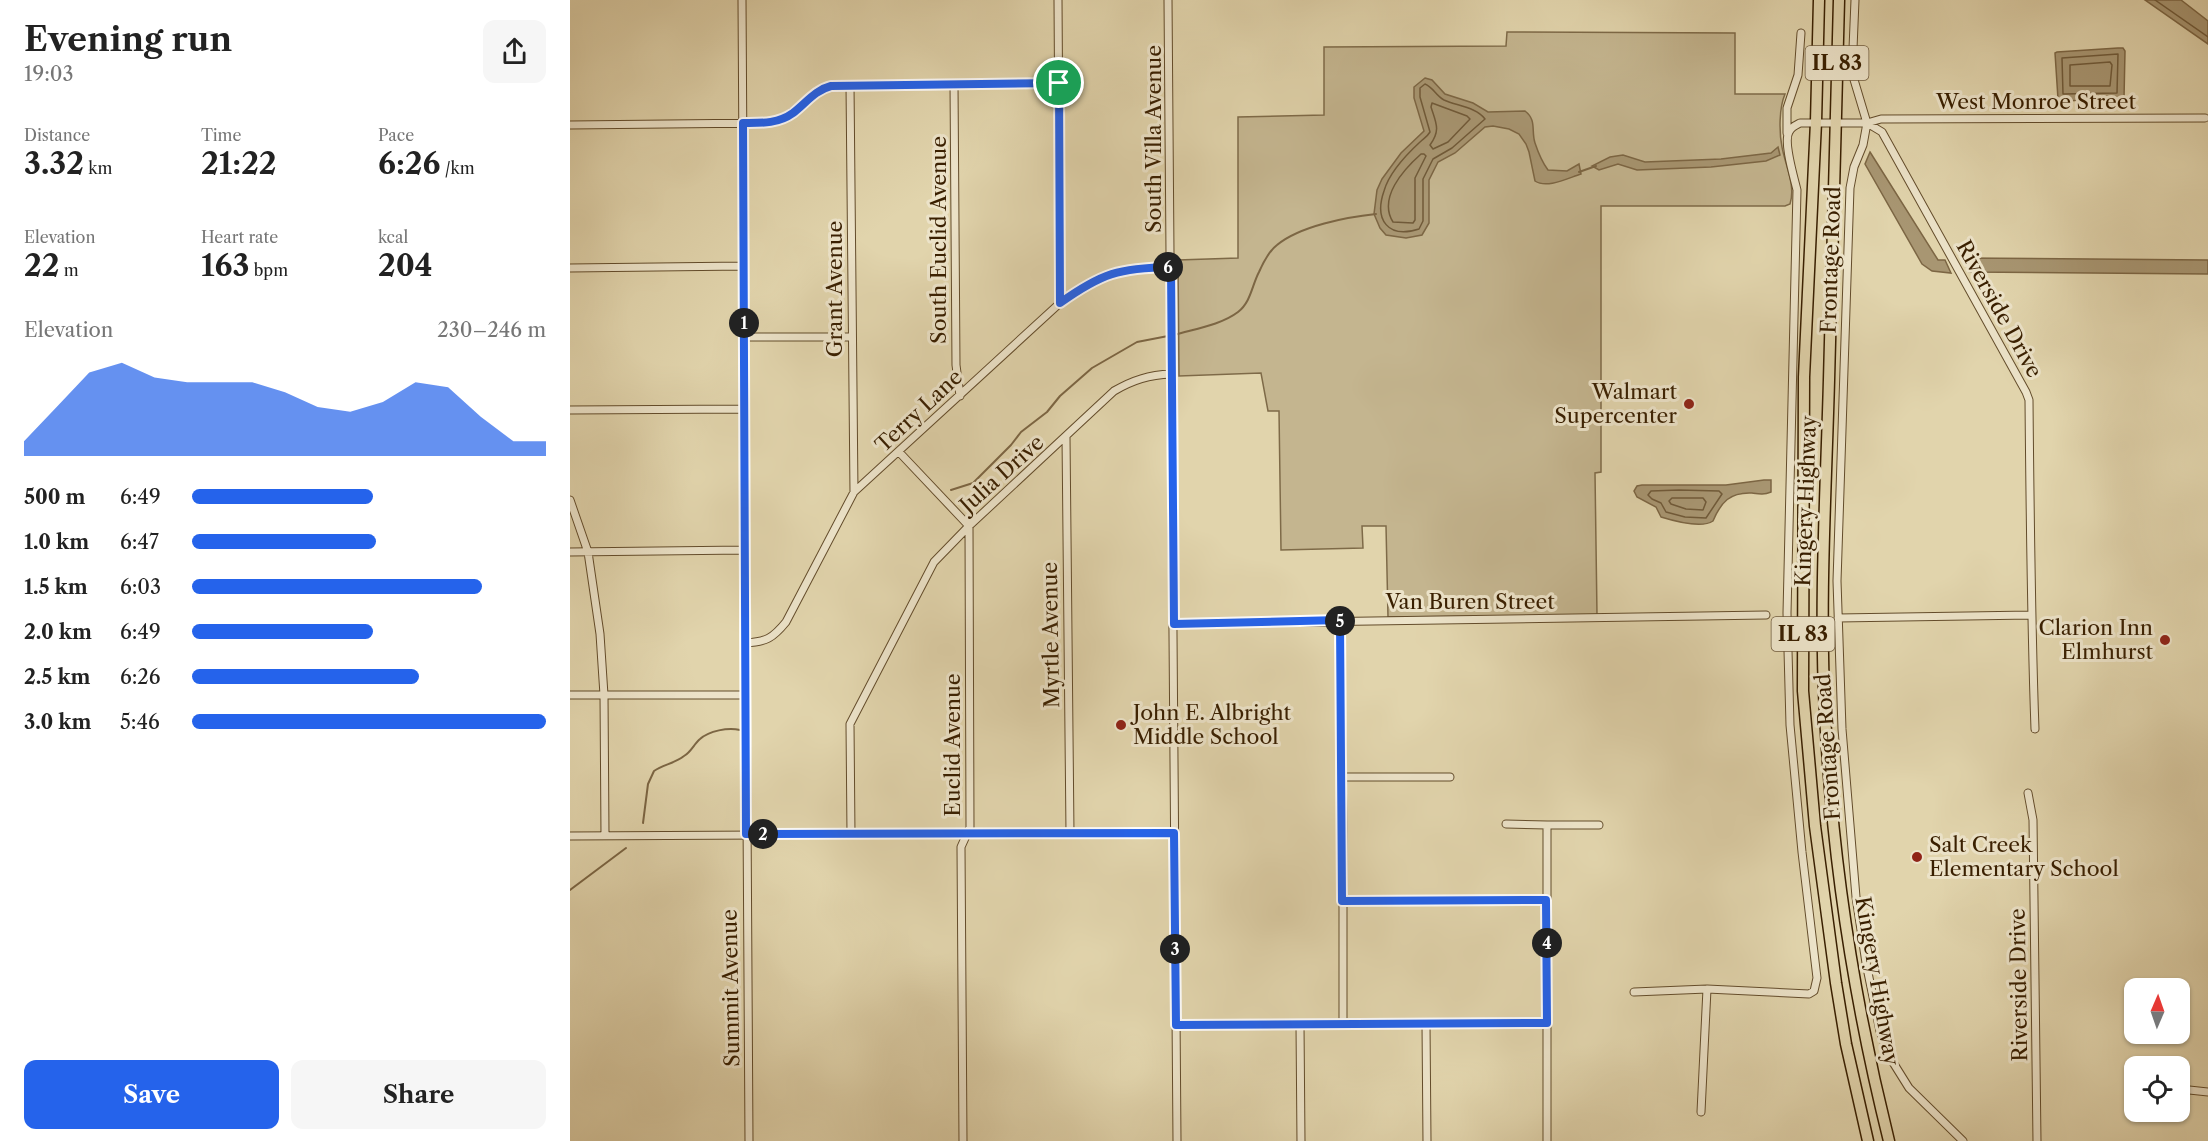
<!DOCTYPE html>
<html lang="en">
<head>
<meta charset="utf-8">
<style>
	body { margin:0; font-family:"Libre Caslon Text",serif; background:#f6f6f6; color:#222; height:100vh; display:flex; flex-direction:column; font-size:22px; white-space:nowrap }
	* { box-sizing:border-box; margin:0 }
	p { font-size:20px; color:#767676 }
	.icon { flex:none; width:33px; height:33px; fill:none; stroke:currentColor; stroke-width:2; stroke-linecap:round; stroke-linejoin:round }
	.map { position:relative; flex:1; overflow:hidden }
	.details { display:flex; flex-direction:column; background:#fff; width:570px }
	.details>* { flex:none }
	.needle { width:39px; rotate:2deg }
	.tools { position:absolute; left:1554px; top:978px; display:grid; gap:12px }
	.tools a { display:grid; place-items:center; width:66px; height:66px; border-radius:12px; background:#fff; box-shadow:0 2px 4px #0004; font-size:30px }
	.pin { position:absolute; display:grid; place-items:center; width:51px; height:51px; color:#fff; margin:-26px; border:3px solid #fff; border-radius:50%; box-shadow:0 2px 6px #0007 }
	.km { position:absolute; width:30px; height:30px; margin:-15px; border-radius:50%; background:#222; color:#fff; font-size:16px; line-height:30px; text-align:center }
	.round { display:grid; place-items:center; flex:none; width:63px; height:63px; border-radius:12px; background:#f6f6f6 }
	.overview { display:flex; align-items:center; justify-content:space-between; height:102px; padding:0 24px }
	h1 { font-size:33px; font-weight:700; line-height:45px }
	.metrics { display:grid; grid-template-columns:repeat(3,1fr); gap:9px; height:102px; padding:6px 24px }
	.metrics div { display:grid; align-content:center }
	.metrics b { font-size:30px; font-weight:700 }
	.metrics small { font-size:16px; font-weight:400 }
	.metrics p { font-size:16px }
	.chart { height:168px; padding:12px 24px }
	.chart p { display:flex; justify-content:space-between }
	.chart svg { width:100%; height:108px; margin-top:6px; fill:#2563eb; opacity:.7 }
	.cta { display:flex; gap:12px; margin-top:auto; padding:12px 24px }
	.cta a { flex:1; height:69px; border-radius:12px; background:#2563eb; color:#fff; font-size:24px; font-weight:700; line-height:69px; text-align:center }
	.cta a+a { background:#f6f6f6; color:#222 }
	ul { padding:0 24px; list-style:none; font-size:20px }
	li { display:grid; grid-template-columns:96px 72px 1fr; align-items:center; height:45px }
	li i { height:15px; border-radius:8px; background:#2563eb }
	main { display:flex; flex:1; min-height:0 }
	.map>svg:first-child { display:block }
	.green { fill:#c4b58f; stroke:#7e6a48; stroke-width:1.5 }
	.water { fill:#a89672; stroke:#7c6644; stroke-width:1.5 }
	.lines { fill:none; stroke-linecap:round; stroke-linejoin:round }
	.shore { stroke:#705a39; stroke-width:1.5 }
	.stream { stroke:#7c6644; stroke-width:2 }
	.minor-casing { stroke:#634c2b; stroke-width:9 }
	.highway-casing { stroke:#391f00; stroke-width:13 }
	.minor { stroke:#ece3c9; stroke-width:7 }
	.highway { stroke:#e1d4ac; stroke-width:10 }
	.route-casing { stroke:#fff; stroke-width:12 }
	.route { stroke:#2563eb; stroke-width:8 }
	.poi-dot { fill:#8f2418; stroke:#ece3c9; stroke-width:2 }
	.labels { text-anchor:middle; stroke-width:6; stroke-linejoin:round; paint-order:stroke }
	.shield { fill:#ece3c9; stroke:#6f5a3c; stroke-width:1.5 }
	.shield-label { font-size:20px; font-weight:bold; fill:#391f00 }
	.street-label { font-size:21px; fill:#391f00; stroke:#ece3c9 }
	.poi-label { font-size:21px; fill:#391f00; stroke:#ece3c9; text-anchor:end }
</style>
</head>
<body>
<main>
<section class="details">
<div class="overview"><div><h1>Evening run</h1><p>19:03</p></div><a class="round"><svg class="icon" aria-label="share" viewBox="0 0 24 24"><path d="M12 15V3M7 8l5-5 5 5M5 13v7h14v-7"/></svg></a></div>
<div class="metrics">
<div><p>Distance</p><b>3.32<small> km</small></b></div>
<div><p>Time</p><b>21:22</b></div>
<div><p>Pace</p><b>6:26<small> /km</small></b></div>
</div>
<div class="metrics">
<div><p>Elevation</p><b>22<small> m</small></b></div>
<div><p>Heart rate</p><b>163<small> bpm</small></b></div>
<div><p>kcal</p><b>204</b></div>
</div>
<div class="chart"><p><span>Elevation</span>230–246 m</p>
<svg viewBox="0 0 160 44" preserveAspectRatio="none"><path d="M0 44V38L10 24L20 10L30 6L40 12L50 14L60 14L70 14L80 18L90 24L100 26L110 22L120 14L130 16L140 28L150 38L160 38V44z"/></svg>
</div>
<ul>
<li><b>500 m</b>6:49<i style="width:51%"></i></li>
<li><b>1.0 km</b>6:47<i style="width:52%"></i></li>
<li><b>1.5 km</b>6:03<i style="width:82%"></i></li>
<li><b>2.0 km</b>6:49<i style="width:51%"></i></li>
<li><b>2.5 km</b>6:26<i style="width:64%"></i></li>
<li><b>3.0 km</b>5:46<i style="width:100%"></i></li>
</ul>
<div class="cta"><a>Save</a><a>Share</a></div>
</section>
<div class="map">
<svg width="1638" height="1141" viewBox="0 0 1638 1141">
	<rect width="100%" height="100%" fill="#e1d4ac"/>
	<filter id="stains"><feTurbulence type="fractalNoise" baseFrequency=".00333" numOctaves="4"/><feColorMatrix values="0 0 0 0 .2 0 0 0 0 .09 0 0 0 0 .02 0 0 0 .5 -.17"/></filter>
	<radialGradient id="worn" r=".72"><stop offset=".6" stop-color="#630" stop-opacity="0"/><stop offset="1" stop-color="#630" stop-opacity=".3"/></radialGradient>
	<path class="green" d="M937,32L1165,33V94H1215C1209,108 1209,132 1212,147C1215,165 1226,185 1220,204L1215,206H1031V472L1025,473L1027,615L818,617L816,526H792L793,548L711,550L709,411H698L691,373L609,376L608,260L668,258V117L754,115V47L936,46Z"/>
	<path class="water" d="M1575,0H1611L1638,21V44Z
		M1548,48H1553L1555,51L1554,99L1490,101L1488,99L1485,53L1487,52Z
		M855,78L862,80L875,94L903,103L918,112L955,111C967,120 961,131 965,143C968,152 972,162 978,170L997,171L1009,164L1011,174C998,178 977,189 965,181L959,152L956,144L949,134L939,129L923,126L915,127L885,153L868,162L859,180V223L852,235L836,238L816,235L810,228L804,214L807,190L812,179L831,153L854,131L844,98V87Z
		M1208,147L1210,155L1196,161L1141,167L1067,170L1048,164L1029,170L1022,166L1040,157L1053,155L1075,162L1151,159L1201,153Z
		M1300,152L1368,260H1375L1381,273L1362,271L1352,264L1295,164Z
		M1393,258L1638,260V274L1399,272Z
		M1194,480H1201V492C1194,495 1189,494 1182,493C1160,492 1151,502 1143,521C1131,529 1104,521 1091,517L1086,507L1067,497L1064,491L1067,486L1072,485H1156Z"/>
	<g class="lines">
		<path class="shore" d="M1585,0L1638,37
			M1548,54L1547,93L1493,94L1492,58Z
			M1540,62L1542,65L1540,86H1500V65Z
			M855,84C863,87 866,96 874,100C887,106 906,107 915,119L882,148L863,159L853,179V221L849,229C818,239 804,220 814,191C819,173 837,154 850,142C854,138 857,137 860,132L850,97V88Z
			M862,103L897,116L900,119L878,142L863,149L860,145C871,130 866,123 861,107Z
			M851,154H854L856,156L845,178V220L843,223L823,222C808,198 833,170 851,154Z
			M1109,490L1149,491L1152,494L1136,518L1115,517L1096,512L1091,503L1082,499L1078,495L1081,491Z
			M1102,498H1133L1136,502L1133,510L1116,509L1101,504L1099,501Z"/>
		<path class="stream" d="M1009,172L1026,166
			M604,335C624,329 651,325 668,312C681,302 682,285 689,272C693,263 699,251 707,245C730,226 777,217 806,214
			M381,490L403,483L441,445L451,432L477,412L490,396L522,368L567,342L598,336
			M73,823L78,784L84,771C93,765 105,763 114,756C121,752 124,744 130,739C139,731 158,727 170,730
			M0,890L56,848"/>
		<defs>
			<path id="minor" d="M172,0L179,1141
				M488,0L490,303
				M598,0L607,1141
				M1285,0L1282,73L1297,123L1293,145L1284,167L1280,188L1267,581L1272,729L1286,897L1296,963L1310,1031L1319,1056L1339,1088L1393,1141
				M384,84L386,365L390,396
				M280,85L284,492
				M1297,123L1311,119L1635,118
				M0,125L195,123L216,117L248,91L261,86L489,83
				M1217,133V108L1228,75L1231,33
				M0,268L174,266
				M174,337H281
				M0,410L174,409
				M496,437L500,833
				M329,452L399,526L400,827L391,847L393,1141
				M0,500L18,552L30,634L34,695L35,835
				M0,552L175,550
				M1268,618L1461,615
				M770,620L773,828V1025
				M604,624L1196,615
				M176,643C196,642 203,638 216,622L284,492L490,303C532,273 549,268 601,267
				M0,695H176
				M771,777H880
				M1458,793L1463,820L1467,1141
				M936,824L977,825
				M281,834L280,724L364,562L399,526L544,391C563,380 579,375 601,374
				M0,836L604,833
				M772,901L977,900
				M1064,992L1137,989L1239,994L1244,991L1247,978L1232,852L1220,725L1217,613L1227,190C1224,177 1213,142 1219,132C1221,127 1226,125 1230,123H1297L1312,132L1456,392L1459,400C1460,510 1461,620 1465,729
				M856,1024L857,1141
				M606,1025L977,1023
				M730,1025L731,1141
				M1610,1089L1638,1092
				M1131,1112L1137,989
				M977,1141V825H1029"/>
			<path id="highway" d="M1249,0L1246,122L1234,377L1233,691L1245,826L1266,983L1276,1044L1298,1141
				M1269,0C1265,127 1263,253 1259,380C1256,492 1249,603 1255,714C1262,858 1284,1001 1319,1141"/>
		</defs>
		<use href="#minor" class="minor-casing"/>
		<use href="#highway" class="highway-casing"/>
		<use href="#minor" class="minor"/>
		<use href="#highway" class="highway"/>
	</g>
	<g class="lines">
		<defs>
			<path id="route" d="M489,83L490,303C532,273 549,268 601,267L604,624L770,620L772,901L976,900L977,1023L606,1025L604,833L176,834L173,123C190,123 208,124 223,113C236,103 245,90 261,86Z"/>
		</defs>
		<use href="#route" class="route-casing"/>
		<use href="#route" class="route"/>
	</g>
	<g class="poi-dot">
		<circle cx="1119" cy="404" r="6"/>
		<circle cx="1595" cy="640" r="6"/>
		<circle cx="551" cy="725" r="6"/>
		<circle cx="1347" cy="857" r="6"/>
	</g>
	<g class="labels">
		<g class="shield">
			<rect x="1235.5" y="46" width="63" height="34" rx="4.5"/>
			<rect x="1201.5" y="617" width="63" height="34" rx="4.5"/>
		</g>
		<g class="shield-label">
			<text x="1267" y="70">IL 83</text>
			<text x="1233" y="641">IL 83</text>
		</g>
		<g class="street-label">
			<text x="1466" y="109">West Monroe Street</text>
			<text transform="translate(584 139) rotate(-90)" y="7">South Villa Avenue</text>
			<text transform="translate(369 240) rotate(-90)" y="7">South Euclid Avenue</text>
			<text transform="translate(1261 260) rotate(-88)" y="7">Frontage Road</text>
			<text transform="translate(265 289) rotate(-90)" y="7">Grant Avenue</text>
			<text transform="translate(1429 309) rotate(61)" y="7">Riverside Drive</text>
			<text transform="translate(349 411) rotate(-43)" y="7">Terry Lane</text>
			<text transform="translate(432 474) rotate(-42)" y="7">Julia Drive</text>
			<text transform="translate(1236 501) rotate(-88)" y="7">Kingery Highway</text>
			<text x="900" y="609">Van Buren Street</text>
			<text transform="translate(481 635) rotate(-91)" y="7">Myrtle Avenue</text>
			<text transform="translate(383 745) rotate(-90)" y="7">Euclid Avenue</text>
			<text transform="translate(1258 747) rotate(-94)" y="7">Frontage Road</text>
			<text transform="translate(1307 981) rotate(80)" y="7">Kingery Highway</text>
			<text transform="translate(1449 985) rotate(-91)" y="7">Riverside Drive</text>
			<text transform="translate(161 988) rotate(-91)" y="7">Summit Avenue</text>
		</g>
		<g class="poi-label">
			<text x="1107" y="399">Walmart<tspan x="1107" dy="24">Supercenter</tspan></text>
			<text x="1583" y="635">Clarion Inn<tspan x="1583" dy="24">Elmhurst</tspan></text>
			<text x="563" y="720" text-anchor="start">John E. Albright<tspan x="563" dy="24">Middle School</tspan></text>
			<text x="1359" y="852" text-anchor="start">Salt Creek<tspan x="1359" dy="24">Elementary School</tspan></text>
		</g>
	</g>
	<rect width="100%" height="100%" filter="url(#stains)"/>
	<rect width="100%" height="100%" fill="url(#worn)"/>
</svg>
<div class="tools">
<a><svg class="needle" viewBox="-14 -14 28 28"><path d="M0-13l5 13h-10z" fill="#e53935"/><path d="M0 13l5-13h-10z" fill="#767676"/></svg></a>
<a><svg class="icon" aria-label="locate" viewBox="0 0 24 24"><circle cx="12" cy="12" r="6"/><path d="M12 2v4M12 18v4M2 12h4M18 12h4"/></svg></a>
</div>
<div class="pin" style="left:489px;top:83px;background:#1e9e55"><svg class="icon" aria-label="arrive" viewBox="0 0 24 24"><path d="M6 21V4h12l-3 4 3 4H6"/></svg></div>
<b class="km" style="left:174px;top:323px">1</b>
<b class="km" style="left:193px;top:834px">2</b>
<b class="km" style="left:605px;top:949px">3</b>
<b class="km" style="left:977px;top:943px">4</b>
<b class="km" style="left:770px;top:621px">5</b>
<b class="km" style="left:598px;top:267px">6</b>
</div>
</main>
</body>
</html>
